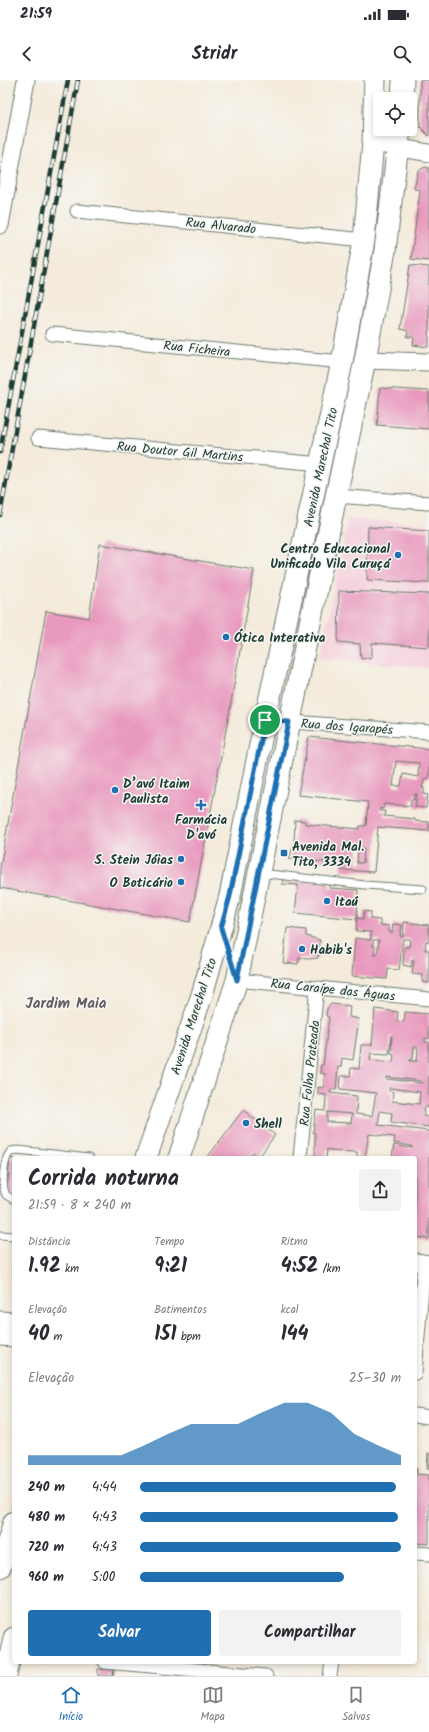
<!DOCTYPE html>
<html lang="pt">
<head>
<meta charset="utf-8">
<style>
	body { margin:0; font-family:Kalam,sans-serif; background:#f2f2f3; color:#2b2b33; height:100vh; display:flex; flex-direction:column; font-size:15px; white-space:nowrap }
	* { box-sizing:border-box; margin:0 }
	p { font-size:13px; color:#7c7c81 }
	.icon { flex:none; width:22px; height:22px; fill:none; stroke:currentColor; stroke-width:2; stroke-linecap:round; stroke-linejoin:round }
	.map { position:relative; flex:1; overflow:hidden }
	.panel { position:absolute; left:12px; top:1076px; width:405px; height:508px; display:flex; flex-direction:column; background:#fff; border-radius:4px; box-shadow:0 2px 6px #0003 }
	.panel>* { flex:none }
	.fabs { position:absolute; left:373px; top:12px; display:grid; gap:8px }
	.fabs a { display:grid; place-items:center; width:44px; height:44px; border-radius:4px; background:#fff; box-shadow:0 2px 6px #0003; font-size:20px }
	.pin { position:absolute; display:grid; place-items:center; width:34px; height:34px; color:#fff; margin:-17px; border:2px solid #fff; border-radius:50%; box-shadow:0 1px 4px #0007 }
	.round { display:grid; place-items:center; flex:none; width:42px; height:42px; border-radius:4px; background:#f2f2f3 }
	.headline { display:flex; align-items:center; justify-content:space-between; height:68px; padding:0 16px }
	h1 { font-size:22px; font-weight:800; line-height:30px }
	.metrics { display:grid; grid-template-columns:repeat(3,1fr); gap:6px; height:68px; padding:4px 16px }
	.metrics div { display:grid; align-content:center }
	.metrics b { font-size:20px; font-weight:800 }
	.metrics small { font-size:11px; font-weight:400 }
	.metrics p { font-size:11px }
	.chart { height:112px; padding:8px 16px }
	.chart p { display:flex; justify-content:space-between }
	.chart svg { width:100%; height:72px; margin-top:4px; fill:#1f6fb2; opacity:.7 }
	.cta { display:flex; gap:8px; margin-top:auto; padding:8px 16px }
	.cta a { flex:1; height:46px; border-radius:4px; background:#1f6fb2; color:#fff; font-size:16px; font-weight:800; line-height:46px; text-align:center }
	.cta a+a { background:#f2f2f3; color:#2b2b33 }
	ul { padding:0 16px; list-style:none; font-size:13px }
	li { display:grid; grid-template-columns:64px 48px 1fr; align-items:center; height:30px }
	li i { height:10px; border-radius:5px; background:#1f6fb2 }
	.status { display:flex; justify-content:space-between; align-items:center; height:28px; padding:0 20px; background:#fff; direction:ltr }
	.status svg { height:11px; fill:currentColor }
	header { display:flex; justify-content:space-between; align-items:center; height:52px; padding:0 16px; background:#fff; font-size:18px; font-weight:800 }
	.tabs { display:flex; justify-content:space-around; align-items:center; height:56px; border-top:1px solid #e1e1e2; background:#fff; font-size:11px; color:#7c7c81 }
	.tabs a { display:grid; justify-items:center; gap:2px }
	.tabs .selected { color:#1f6fb2 }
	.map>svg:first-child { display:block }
	.built { fill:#f5cfdb }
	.building { fill:#e899bd; fill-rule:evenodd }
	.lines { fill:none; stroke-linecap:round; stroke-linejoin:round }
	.service-casing { stroke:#6a7a6e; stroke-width:9 }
	.minor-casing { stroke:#6a7a6e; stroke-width:15 }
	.tertiary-casing { stroke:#6a7a6e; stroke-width:19 }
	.primary-casing { stroke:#6a7a6e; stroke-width:23 }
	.service { stroke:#fff; stroke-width:7 }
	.minor { stroke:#fff; stroke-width:13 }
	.tertiary { stroke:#fff; stroke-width:17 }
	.primary { stroke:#fff; stroke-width:21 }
	.rail-casing { stroke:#1f3d34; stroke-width:4.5 }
	.rail { stroke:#f6f6f2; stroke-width:3; stroke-dasharray:9; stroke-linecap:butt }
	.route-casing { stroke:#fff; stroke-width:8 }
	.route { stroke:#1f6fb2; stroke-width:5 }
	.poi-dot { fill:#1f6fb2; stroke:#f6f6f2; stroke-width:1.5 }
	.labels { text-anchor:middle; stroke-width:3; stroke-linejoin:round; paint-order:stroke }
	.street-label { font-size:13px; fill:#1f3d34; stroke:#f6f6f2 }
	.poi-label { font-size:13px; font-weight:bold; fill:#1f3d34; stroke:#f6f6f2; text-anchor:start }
	.quarter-label { font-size:15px; font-weight:bold; fill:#655d64; stroke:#f6f6f2 }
</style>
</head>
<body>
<div class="status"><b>21:59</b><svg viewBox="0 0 49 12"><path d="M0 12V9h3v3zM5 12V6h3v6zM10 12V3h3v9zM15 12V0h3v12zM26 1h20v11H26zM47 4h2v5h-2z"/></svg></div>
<header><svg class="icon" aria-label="back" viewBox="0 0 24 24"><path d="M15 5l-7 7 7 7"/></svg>Stridr<svg class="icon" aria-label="search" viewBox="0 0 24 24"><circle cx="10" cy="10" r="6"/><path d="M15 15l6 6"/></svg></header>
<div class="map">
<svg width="429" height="1596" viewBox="0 0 429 1596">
	<rect width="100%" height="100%" fill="#f6f6f2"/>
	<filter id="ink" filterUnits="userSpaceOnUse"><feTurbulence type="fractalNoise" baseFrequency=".025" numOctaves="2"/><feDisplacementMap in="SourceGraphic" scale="8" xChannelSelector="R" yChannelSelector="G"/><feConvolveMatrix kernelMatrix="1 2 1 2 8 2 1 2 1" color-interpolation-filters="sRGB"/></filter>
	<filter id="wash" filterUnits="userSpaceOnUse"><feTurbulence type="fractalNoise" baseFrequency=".012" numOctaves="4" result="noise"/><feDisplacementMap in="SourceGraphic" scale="16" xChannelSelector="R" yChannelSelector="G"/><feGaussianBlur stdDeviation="0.9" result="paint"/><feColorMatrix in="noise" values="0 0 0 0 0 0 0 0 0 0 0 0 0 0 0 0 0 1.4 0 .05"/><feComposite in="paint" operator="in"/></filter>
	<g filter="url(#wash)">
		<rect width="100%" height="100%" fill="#f4ebdb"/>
		<path class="built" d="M348,439L429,444V588L320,578Z"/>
		<g id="blocks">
			<path class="building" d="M420,0H429V56L420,47Z
				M425,87L429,88V181L411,179L420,110L414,109L418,91Z
				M410,185L429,187V267L413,265L414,257H407L408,251L400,249Z
				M380,308L429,311V349L377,345Z
				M368,447L429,451V503L367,500Z
				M100,464L254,490L229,634L190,842L0,808V788L46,531L89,538Z
				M339,511L429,514V567L372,563V577L361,579L360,564L338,562Z
				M309,657L429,669V698H425L422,708H424V714L428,715L426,728L415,727L417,714H415L414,720L411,719V726L384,724L383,729L380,728V731H385L384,736L415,739V741L429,742V751L378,747L374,792L341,790L342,782L324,780V782L289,779L294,763L295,740L305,741V744L360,749V746H366L368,722L298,715ZM396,681L419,683L418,697L403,694L401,706H393ZM358,768H364L363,783H357Z
				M283,799L329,802L330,808L358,810L357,839L295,833L298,805L282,804Z
				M364,831L371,832L370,839L380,840V845L389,846V852L392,853L393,844L402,845L400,856H403L404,842L429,845V862L426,861L425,870H429V903L422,902L423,895L412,894L414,881L412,880L411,887L403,885L404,867H409L410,859H403L399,890L388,889L387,899L352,896L355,858L371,860V852L356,851L357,838L363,839ZM373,860H379L377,875H374L375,866H373Z
				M287,848L306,850V856L320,860L318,878L308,879L299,878L298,884L283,883Z
				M331,924L350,926L349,937L359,939L353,980L342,978L341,987H338L336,1009H331L330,1013L357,1016L356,1034L372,1036L376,1013L340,1009L341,996H350L351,988L359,989L361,965H372L375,929L398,932L397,941L404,942L405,932L429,934V959L425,958V962H429V1027H425L423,1036L429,1037V1047L391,1042L392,1033L380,1031L378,1045L429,1051V1159L415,1157V1078H392L394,1065L412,1068V1066L394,1063L395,1057L369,1054L365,1078H357V1072L331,1071V1070L327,1069L326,1078H311V1076H315V1053H313L316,1030L325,1031L326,1015L318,1014V1007L323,1008L325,994L320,993L321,985H323L329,937L326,936L327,929ZM391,956H392L391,973L394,974L393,982L370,980L371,973L389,974ZM414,967H418L417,981H410V979H413ZM387,997L422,1001V1003L386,999ZM390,1008L420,1012L419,1024L392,1021L393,1012L389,1011ZM327,1032L352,1034L351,1043L327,1042Z
				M243,1030L275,1055L259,1077L253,1072L248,1078H207Z
				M10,1078L14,1079V1117H12L7,1110Z
				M428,1373H429V1389H427Z
				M415,1389H417L416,1394L429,1395V1464L415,1463Z
				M98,1589L114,1590L113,1596H98Z"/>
		</g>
	</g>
	<g filter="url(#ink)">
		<use href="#blocks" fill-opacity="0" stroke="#6a7a6e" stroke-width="1"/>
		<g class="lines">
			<defs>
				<path id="service" d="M260,793L365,805L423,809
					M14,1120L6,1115C1,1105 3,1079 11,1071L18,1070L89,1078
					M0,1155L14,1156"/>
				<path id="minor" d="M77,131L364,160
					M52,254L342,282
					M38,358L321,384
					M336,416L429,423
					M265,640L429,652
					M237,900L429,919
					M300,1078L317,908
					M415,1293L424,1183
					M415,1335L429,1337
					M415,1473L429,1474
					M105,1582L266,1596
					M330,1596L332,1582"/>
				<path id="tertiary" d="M373,63L429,73
					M0,145L26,0
					M365,280L429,282
					M415,1182L429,1184
					M0,1240L14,1241
					M0,1257L14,1258"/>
				<path id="primary" d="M402,19L403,0
					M146,1078L202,915L230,816L265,640L342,282L364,160L373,63L375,0
					M179,1078L237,900L336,416L365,280L385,170L400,49
					M0,1487L14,1442
					M6,1596L14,1558"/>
			</defs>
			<use href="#service" class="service-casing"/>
			<use href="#minor" class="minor-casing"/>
			<use href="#tertiary" class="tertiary-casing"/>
			<use href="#primary" class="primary-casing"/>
			<use href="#service" class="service"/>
			<use href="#minor" class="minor"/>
			<use href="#tertiary" class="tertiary"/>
			<use href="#primary" class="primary"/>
			<defs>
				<path id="rail" d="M0,372L68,0
					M0,435L78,0"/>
			</defs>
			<use href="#rail" class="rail-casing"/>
			<use href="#rail" class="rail"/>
		</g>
	</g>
	<g class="lines" filter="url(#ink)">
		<defs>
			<path id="route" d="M265,640L289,642L237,900L221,848L230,816Z"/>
		</defs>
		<use href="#route" class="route-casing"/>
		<use href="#route" class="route"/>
	</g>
	<g class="poi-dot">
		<circle cx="398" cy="475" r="4"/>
		<circle cx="226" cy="557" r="4"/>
		<circle cx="115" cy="710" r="4"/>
		<path d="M199 719h4v4h4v4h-4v4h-4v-4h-4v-4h4z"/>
		<rect x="280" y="769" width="8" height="8" rx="2"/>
		<circle cx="181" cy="779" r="4"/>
		<circle cx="181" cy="802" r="4"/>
		<circle cx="327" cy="821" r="4"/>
		<circle cx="302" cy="869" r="4"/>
		<circle cx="246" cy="1043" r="4"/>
	</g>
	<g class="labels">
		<g class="street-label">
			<text transform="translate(221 145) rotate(6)" y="5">Rua Alvarado</text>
			<text transform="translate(197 268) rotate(6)" y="5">Rua Ficheira</text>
			<text transform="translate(180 371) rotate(5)" y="5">Rua Doutor Gil Martins</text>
			<text transform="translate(320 387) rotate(-78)" y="5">Avenida Marechal Tito</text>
			<text transform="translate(347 646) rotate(4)" y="5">Rua dos Igarapés</text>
			<text transform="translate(333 909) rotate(6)" y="5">Rua Caraípe das Águas</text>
			<text transform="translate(193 936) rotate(-72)" y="5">Avenida Marechal Tito</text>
			<text transform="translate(309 993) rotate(-84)" y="5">Rua Folha Prateada</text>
		</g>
		<g class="poi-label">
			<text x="390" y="473" text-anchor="end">Centro Educacional<tspan x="390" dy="15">Unificado Vila Curuçá</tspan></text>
			<text x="234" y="562">Ótica Interativa</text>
			<text x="123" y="708">D’avó Itaim<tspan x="123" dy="15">Paulista</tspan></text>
			<text x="201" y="744" text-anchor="middle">Farmácia<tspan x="201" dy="15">D'avó</tspan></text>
			<text x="292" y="771">Avenida Mal.<tspan x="292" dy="15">Tito, 3334</tspan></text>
			<text x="173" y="784" text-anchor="end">S. Stein Jóias</text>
			<text x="173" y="807" text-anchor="end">O Boticário</text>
			<text x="335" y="826">Itaú</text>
			<text x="310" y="874">Habib's</text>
			<text x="254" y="1048">Shell</text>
		</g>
		<g class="quarter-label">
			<text x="66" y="928">Jardim Maia</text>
		</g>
	</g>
</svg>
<div class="fabs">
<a><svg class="icon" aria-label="locate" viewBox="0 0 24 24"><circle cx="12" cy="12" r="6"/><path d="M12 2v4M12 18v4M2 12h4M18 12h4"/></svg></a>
</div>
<div class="pin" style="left:265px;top:640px;background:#1e9e55"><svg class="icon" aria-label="arrive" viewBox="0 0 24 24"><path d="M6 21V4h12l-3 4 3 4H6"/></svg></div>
<section class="panel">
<div class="headline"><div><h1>Corrida noturna</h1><p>21:59 · 8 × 240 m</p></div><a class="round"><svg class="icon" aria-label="share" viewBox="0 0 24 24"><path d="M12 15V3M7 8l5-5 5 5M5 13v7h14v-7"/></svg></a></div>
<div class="metrics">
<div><p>Distância</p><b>1.92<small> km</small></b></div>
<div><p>Tempo</p><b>9:21</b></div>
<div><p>Ritmo</p><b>4:52<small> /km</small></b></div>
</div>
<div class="metrics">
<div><p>Elevação</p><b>40<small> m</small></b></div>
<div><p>Batimentos</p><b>151<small> bpm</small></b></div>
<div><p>kcal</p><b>144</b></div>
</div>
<div class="chart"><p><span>Elevação</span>25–30 m</p>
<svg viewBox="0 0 160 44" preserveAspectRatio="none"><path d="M0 44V38L10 38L20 38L30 38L40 38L50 32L60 25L70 19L80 19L90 19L100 12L110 6L120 6L130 12L140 25L150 32L160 38V44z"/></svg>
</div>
<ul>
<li><b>240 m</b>4:44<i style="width:98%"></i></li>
<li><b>480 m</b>4:43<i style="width:99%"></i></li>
<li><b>720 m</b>4:43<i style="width:100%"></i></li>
<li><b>960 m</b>5:00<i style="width:78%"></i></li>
</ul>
<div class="cta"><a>Salvar</a><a>Compartilhar</a></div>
</section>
</div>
<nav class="tabs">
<a class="selected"><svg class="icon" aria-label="home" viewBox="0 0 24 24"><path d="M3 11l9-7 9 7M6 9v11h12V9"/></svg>Início</a>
<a><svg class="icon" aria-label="map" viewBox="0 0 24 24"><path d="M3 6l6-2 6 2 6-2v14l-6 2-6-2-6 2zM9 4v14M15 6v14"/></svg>Mapa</a>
<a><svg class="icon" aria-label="saved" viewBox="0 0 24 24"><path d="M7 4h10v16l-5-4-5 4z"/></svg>Salvos</a>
</nav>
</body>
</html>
